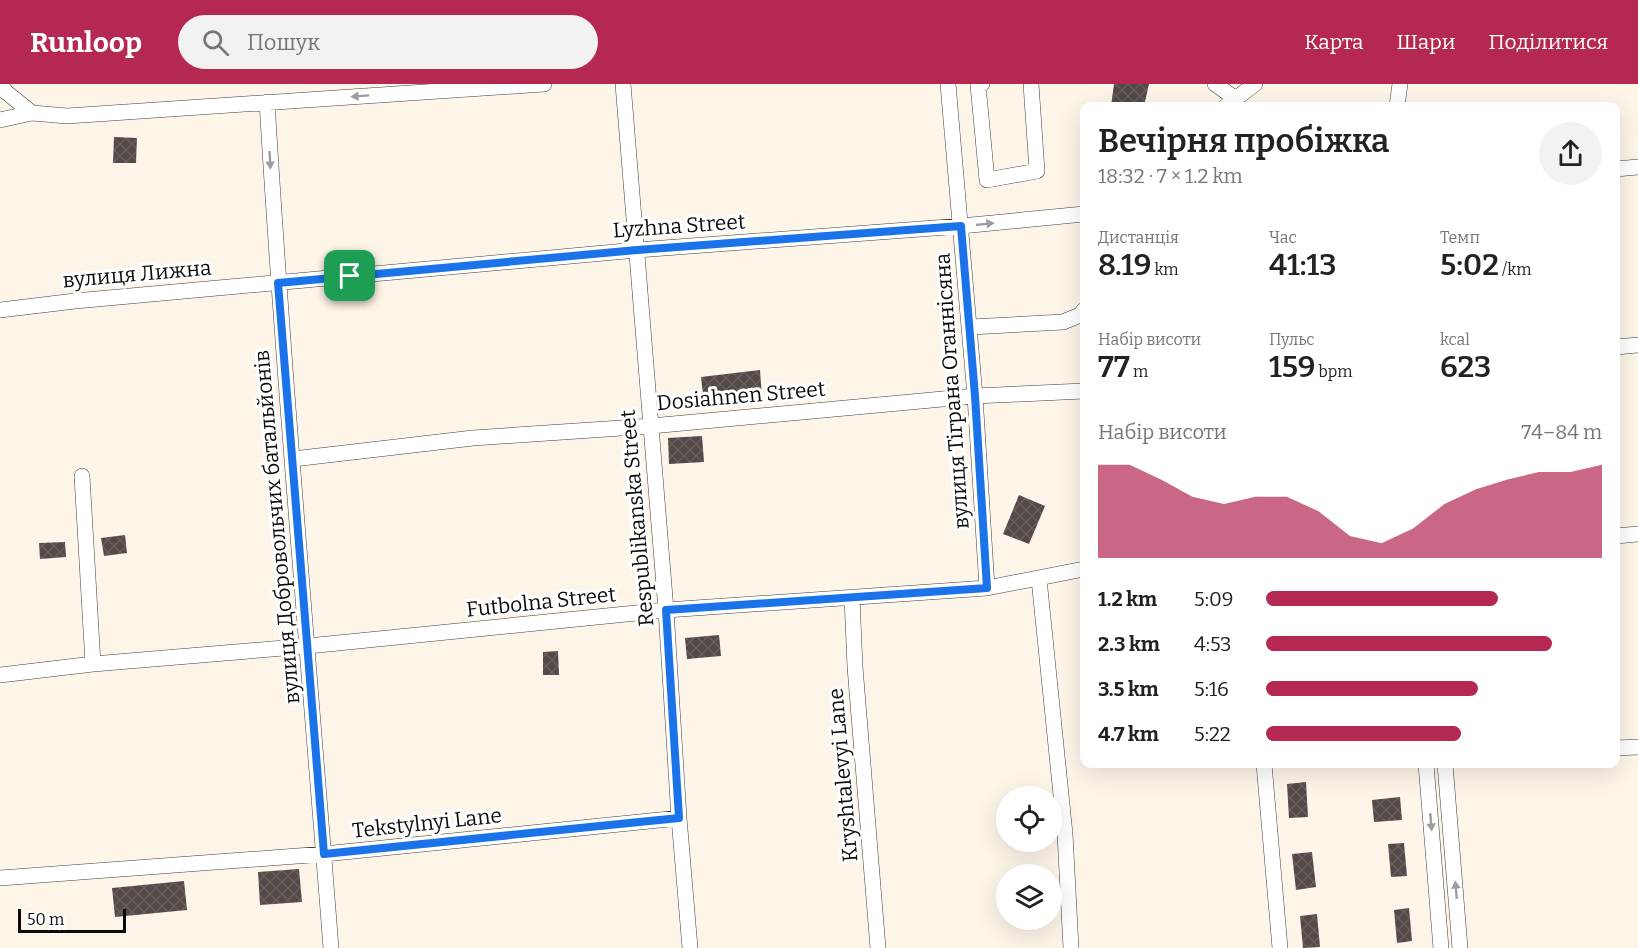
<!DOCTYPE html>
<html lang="uk">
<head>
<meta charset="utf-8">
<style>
	body { margin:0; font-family:Bitter,serif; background:#f2f2f2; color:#222; height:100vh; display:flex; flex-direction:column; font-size:22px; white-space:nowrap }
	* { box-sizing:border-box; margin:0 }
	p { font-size:20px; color:#767676 }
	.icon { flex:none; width:33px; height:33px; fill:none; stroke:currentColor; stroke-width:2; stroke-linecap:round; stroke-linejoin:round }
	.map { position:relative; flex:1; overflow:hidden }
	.side { position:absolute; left:1080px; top:18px; width:540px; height:666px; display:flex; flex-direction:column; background:#fff; border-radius:12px; box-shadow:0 6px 24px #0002 }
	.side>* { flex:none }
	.controls { position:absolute; left:996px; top:702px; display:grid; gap:12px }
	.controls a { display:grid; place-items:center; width:66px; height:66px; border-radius:50%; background:#fff; box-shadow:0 6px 24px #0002; font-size:30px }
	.scale { position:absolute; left:18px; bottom:15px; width:108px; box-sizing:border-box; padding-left:6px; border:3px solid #0b0b0b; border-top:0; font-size:16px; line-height:21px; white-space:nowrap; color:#0b0b0b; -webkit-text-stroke:4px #fff; paint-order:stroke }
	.pin { position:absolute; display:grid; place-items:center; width:51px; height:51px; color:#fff; margin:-26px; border-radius:12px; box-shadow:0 3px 9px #0006 }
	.round { display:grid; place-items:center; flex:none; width:63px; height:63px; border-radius:32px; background:#f2f2f2 }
	.head { display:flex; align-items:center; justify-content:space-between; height:102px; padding:0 18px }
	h1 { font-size:33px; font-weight:600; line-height:45px }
	.stats { display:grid; grid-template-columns:repeat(3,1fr); gap:9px; height:102px; padding:6px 18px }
	.stats div { display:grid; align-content:center }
	.stats b { font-size:30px; font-weight:600 }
	.stats small { font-size:16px; font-weight:400 }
	.stats p { font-size:16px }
	.chart { height:168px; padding:12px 18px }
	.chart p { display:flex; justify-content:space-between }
	.chart svg { width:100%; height:108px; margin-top:6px; fill:#b52852; opacity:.7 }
	ul { padding:0 18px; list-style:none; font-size:20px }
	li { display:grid; grid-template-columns:96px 72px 1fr; align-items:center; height:45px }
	li i { height:15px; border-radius:8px; background:#b52852 }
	header { display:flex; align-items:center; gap:36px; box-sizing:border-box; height:84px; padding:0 30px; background:#b52852; color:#fff }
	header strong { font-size:28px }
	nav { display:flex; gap:33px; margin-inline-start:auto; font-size:21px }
	.search { width:420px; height:54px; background:#f2f2f2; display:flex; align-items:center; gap:15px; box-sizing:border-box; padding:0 21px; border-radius:33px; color:#767676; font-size:22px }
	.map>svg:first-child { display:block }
	.building { fill:url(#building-cross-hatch) }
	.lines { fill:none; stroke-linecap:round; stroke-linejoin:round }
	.minor-casing { stroke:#3e3e3e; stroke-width:16 }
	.minor { stroke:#fff; stroke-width:15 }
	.oneway { fill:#9d9d9d }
	.route-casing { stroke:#fff; stroke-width:12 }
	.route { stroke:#1a73e8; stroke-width:8 }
	.labels { text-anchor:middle; stroke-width:6; stroke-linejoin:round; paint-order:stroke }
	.street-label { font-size:21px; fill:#0b0b0b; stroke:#fff }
</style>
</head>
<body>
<header>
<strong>Runloop</strong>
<div class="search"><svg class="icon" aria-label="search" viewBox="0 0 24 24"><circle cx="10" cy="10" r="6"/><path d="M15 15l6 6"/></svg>Пошук</div>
<nav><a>Карта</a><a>Шари</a><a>Поділитися</a></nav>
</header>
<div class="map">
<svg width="1638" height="864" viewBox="0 0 1638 864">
	<defs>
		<pattern id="building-cross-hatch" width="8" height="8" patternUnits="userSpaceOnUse" patternTransform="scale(1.5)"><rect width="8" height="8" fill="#534947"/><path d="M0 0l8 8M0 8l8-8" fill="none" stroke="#675f5d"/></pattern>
	</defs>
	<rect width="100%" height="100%" fill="#fef5e9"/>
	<path class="building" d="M1114,0H1149L1144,22H1111Z
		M114,53L137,54L136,79H113Z
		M760,286L762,314L704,319L701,293Z
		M702,352L704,378L669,380L668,354Z
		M1019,411L1045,422L1029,460L1003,450Z
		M125,451L127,469L104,472L101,454Z
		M65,458L66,473L40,475L39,459Z
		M719,551L721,572L687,575L685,554Z
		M558,567L559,591H543V568Z
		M1306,698L1308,733L1289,734L1287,700Z
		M1400,713L1402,736L1374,738L1372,716Z
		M1404,759L1407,792L1391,793L1388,760Z
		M1312,768L1316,803L1296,806L1292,770Z
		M299,785L302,818L260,821L258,788Z
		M184,797L187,826L115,833L112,804Z
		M1409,824L1412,857L1397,859L1394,826Z
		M1317,830L1320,863L1303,864L1300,832Z"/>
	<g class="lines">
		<defs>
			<path id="minor" d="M0,0L6,8L32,29L67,32L544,0
				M623,0L666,526L679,734L690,864
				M948,0L975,312L987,504
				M982,0L978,1L987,96L1037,87L1031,0
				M1215,0L1236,15
				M267,18C284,300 309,582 331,864
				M1226,22L1255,0
				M1397,22L1400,0
				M0,36L32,29
				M1616,85L1638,83
				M0,226L75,217L637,166L961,142L1084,130
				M970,243L1063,238L1080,231L1084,226
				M1616,263L1638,261
				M293,375L473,354L651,342L975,312L1084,307
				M82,392L93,580
				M1616,452L1638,450
				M1039,495L1065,750L1071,864
				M852,514L855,583L878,864
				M0,591L93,580L308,562L666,526L987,504L1084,485
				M1616,664L1638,663
				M1264,680L1280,864
				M1426,680L1441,864
				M1445,680L1460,864
				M0,794L324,770L679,734"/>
		</defs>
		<use href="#minor" class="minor-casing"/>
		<use href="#minor" class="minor"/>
	</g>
	<defs><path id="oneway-solid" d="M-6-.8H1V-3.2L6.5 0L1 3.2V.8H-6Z" transform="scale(1.5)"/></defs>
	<g class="oneway">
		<use href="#oneway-solid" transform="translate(360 12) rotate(176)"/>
		<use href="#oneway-solid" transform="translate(270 76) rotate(87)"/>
		<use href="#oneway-solid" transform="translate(985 140) rotate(-6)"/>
		<use href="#oneway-solid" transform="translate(1431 738) rotate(85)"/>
		<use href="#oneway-solid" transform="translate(1456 806) rotate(-95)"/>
	</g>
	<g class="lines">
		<defs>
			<path id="route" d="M961,142L975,312L987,504L666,526L679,734L324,770L278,199L637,166Z"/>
		</defs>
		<use href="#route" class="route-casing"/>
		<use href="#route" class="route"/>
	</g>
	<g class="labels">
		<g class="street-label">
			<text transform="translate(679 142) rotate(-4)" y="7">Lyzhna Street</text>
			<text transform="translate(137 190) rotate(-5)" y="7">вулиця Лижна</text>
			<text transform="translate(952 307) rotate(-94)" y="7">вулиця Тіграна Оганнісяна</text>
			<text transform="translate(741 312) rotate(-5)" y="7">Dosiahnen Street</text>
			<text transform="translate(637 434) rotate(-95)" y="7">Respublikanska Street</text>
			<text transform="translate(277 443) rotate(-95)" y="7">вулиця Добровольчих батальйонів</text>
			<text transform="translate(541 518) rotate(-6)" y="7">Futbolna Street</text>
			<text transform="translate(843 691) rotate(-95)" y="7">Kryshtalevyi Lane</text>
			<text transform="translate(427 739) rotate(-6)" y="7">Tekstylnyi Lane</text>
		</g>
	</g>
</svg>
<div class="controls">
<a><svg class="icon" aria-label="locate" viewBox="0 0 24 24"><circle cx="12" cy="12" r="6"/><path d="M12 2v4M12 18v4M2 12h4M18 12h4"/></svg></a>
<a><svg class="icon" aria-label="layers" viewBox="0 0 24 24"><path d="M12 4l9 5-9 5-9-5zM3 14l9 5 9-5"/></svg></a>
</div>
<div class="scale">50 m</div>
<div class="pin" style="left:350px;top:192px;background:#1e9e55"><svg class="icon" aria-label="arrive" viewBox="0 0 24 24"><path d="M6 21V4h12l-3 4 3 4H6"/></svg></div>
<section class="side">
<div class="head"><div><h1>Вечірня пробіжка</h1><p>18:32 · 7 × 1.2 km</p></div><a class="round"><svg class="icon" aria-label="share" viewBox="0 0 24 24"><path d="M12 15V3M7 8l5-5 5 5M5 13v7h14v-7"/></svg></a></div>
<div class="stats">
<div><p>Дистанція</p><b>8.19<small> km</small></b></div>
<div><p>Час</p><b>41:13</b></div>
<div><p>Темп</p><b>5:02<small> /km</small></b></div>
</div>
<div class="stats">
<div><p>Набір висоти</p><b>77<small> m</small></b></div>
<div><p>Пульс</p><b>159<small> bpm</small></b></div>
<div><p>kcal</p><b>623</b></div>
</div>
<div class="chart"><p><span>Набір висоти</span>74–84 m</p>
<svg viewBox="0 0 160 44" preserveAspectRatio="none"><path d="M0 44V6L10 6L20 12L30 19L40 22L50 19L60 19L70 25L80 35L90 38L100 32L110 22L120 16L130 12L140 9L150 9L160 6V44z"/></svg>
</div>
<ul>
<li><b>1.2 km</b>5:09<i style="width:69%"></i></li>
<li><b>2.3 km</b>4:53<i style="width:85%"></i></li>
<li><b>3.5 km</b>5:16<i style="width:63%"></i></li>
<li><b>4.7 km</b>5:22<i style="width:58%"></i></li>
</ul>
</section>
</div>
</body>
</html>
